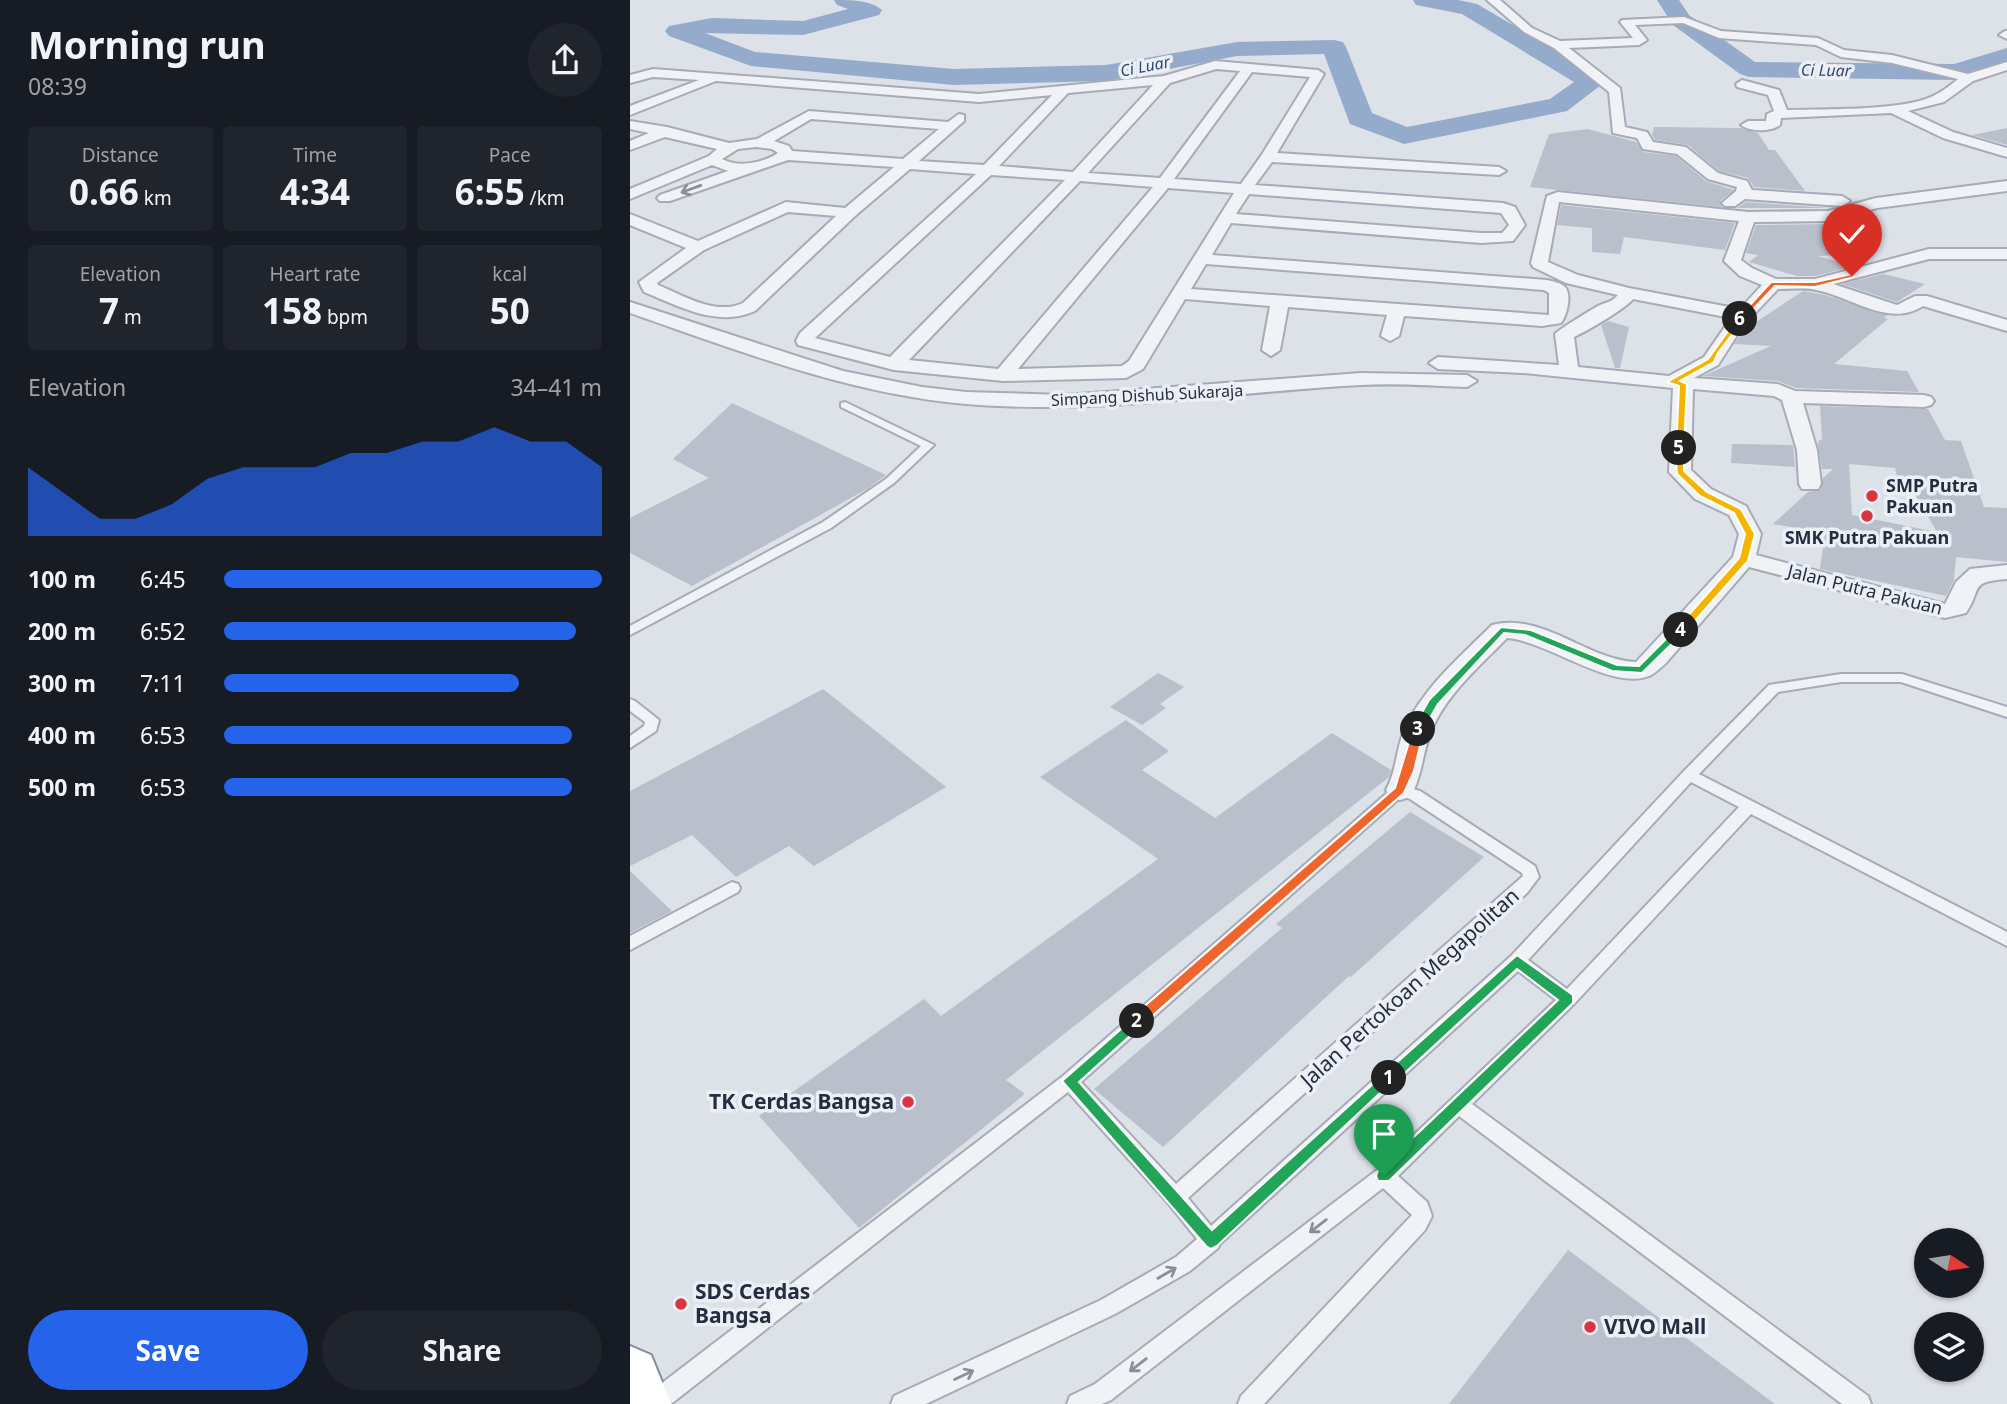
<!DOCTYPE html>
<html lang="en">
<head>
<meta charset="utf-8">
<style>
	body { margin:0; font-family:"Noto Sans",sans-serif; background:#20242c; color:#f1f3f6; height:100vh; display:flex; flex-direction:column; font-size:26px; white-space:nowrap }
	* { box-sizing:border-box; margin:0 }
	p { font-size:23px; color:#9ea1a6 }
	.icon { flex:none; width:38px; height:38px; fill:none; stroke:currentColor; stroke-width:2; stroke-linecap:round; stroke-linejoin:round }
	.map { position:relative; flex:1; overflow:hidden }
	.drawer { display:flex; flex-direction:column; background:#171b24; width:630px }
	.drawer>* { flex:none }
	.needle { width:46px; rotate:102deg }
	.tools { position:absolute; left:1284px; top:1228px; display:grid; gap:14px }
	.tools a { display:grid; place-items:center; width:70px; height:70px; border-radius:50%; background:#171b24; box-shadow:0 2px 5px #0004; font-size:35px }
	.pin { position:absolute; display:grid; place-items:center; width:60px; height:60px; color:#fff; margin:-72px -30px; border-radius:50% 50% 50% 0; rotate:-45deg; box-shadow:0 0 7px #0007 }
	.pin .icon { rotate:45deg }
	.km { position:absolute; width:35px; height:35px; margin:-18px; border-radius:50%; background:#222; color:#fff; font-size:19px; line-height:35px; text-align:center }
	.round { display:grid; place-items:center; flex:none; width:74px; height:74px; border-radius:37px; background:#20242c }
	.headline { display:flex; align-items:center; justify-content:space-between; height:119px; padding:0 28px }
	h1 { font-size:38px; font-weight:700; line-height:52px }
	.stats { display:grid; grid-template-columns:repeat(3,1fr); gap:10px; height:119px; padding:7px 28px }
	.stats div { display:grid; align-content:center; border-radius:7px; background:#20242c; text-align:center }
	.stats b { font-size:35px; font-weight:700 }
	.stats small { font-size:19px; font-weight:400 }
	.stats p { font-size:19px }
	.chart { height:196px; padding:14px 28px }
	.chart p { display:flex; justify-content:space-between }
	.chart svg { width:100%; height:126px; margin-top:7px; fill:#2563eb; opacity:.7 }
	.cta { display:flex; gap:14px; margin-top:auto; padding:14px 28px }
	.cta a { flex:1; height:80px; border-radius:42px; background:#2563eb; color:#fff; font-size:28px; font-weight:700; line-height:80px; text-align:center }
	.cta a+a { background:#20242c; color:#f1f3f6 }
	ul { padding:0 28px; list-style:none; font-size:23px }
	li { display:grid; grid-template-columns:112px 84px 1fr; align-items:center; height:52px }
	li i { height:18px; border-radius:9px; background:#2563eb }
	main { display:flex; flex:1; min-height:0 }
	.map>svg:first-child { display:block }
	.lines { fill:none; stroke-linecap:round; stroke-linejoin:round }
	.river { fill:#94abcc; fill-rule:evenodd }
	.building { fill:#babfcc; fill-rule:evenodd }
	.service-casing { stroke:#a6abb6; stroke-width:4 }
	.minor-casing { stroke:#a6abb6; stroke-width:4 }
	.trunk-casing { stroke:#838ca0; stroke-width:4 }
	.service { fill:#f0f2f6; fill-rule:evenodd }
	.minor { fill:#f0f2f6; fill-rule:evenodd }
	.trunk { fill:#fff; fill-rule:evenodd }
	.oneway { stroke:#8a909b }
	.split-1 { fill:#22a559; stroke:#fff; stroke-width:2 }
	.split-2 { fill:#22a559; stroke:#fff; stroke-width:2 }
	.split-3 { fill:#f0652b; stroke:#fff; stroke-width:2 }
	.split-4 { fill:#22a559; stroke:#fff; stroke-width:2 }
	.split-5 { fill:#f5b400; stroke:#fff; stroke-width:2 }
	.split-6 { fill:#f5b400; stroke:#fff; stroke-width:2 }
	.split-7 { fill:#f0652b; stroke:#fff; stroke-width:2 }
	.poi-dot { fill:#db3441; stroke:#ecf0f6; stroke-width:2.5 }
	.labels { text-anchor:middle; stroke-width:7; stroke-linejoin:round; paint-order:stroke }
	.far-water-label { font-size:16px; font-style:italic; fill:#2b4878; stroke:#ecf0f6 }
	.far-street-label { font-size:16px; fill:#252d40; stroke:#ecf0f6 }
	.poi-label { font-size:18px; font-weight:bold; fill:#252d40; stroke:#ecf0f6; text-anchor:start }
	.street-label { font-size:18px; fill:#252d40; stroke:#ecf0f6 }
	.near-street-label { font-size:21px; fill:#252d40; stroke:#ecf0f6 }
	.near-poi-label { font-size:21px; font-weight:bold; fill:#252d40; stroke:#ecf0f6; text-anchor:start }
</style>
</head>
<body>
<main>
<section class="drawer">
<div class="headline"><div><h1>Morning run</h1><p>08:39</p></div><a class="round"><svg class="icon" aria-label="share" viewBox="0 0 24 24"><path d="M12 15V3M7 8l5-5 5 5M5 13v7h14v-7"/></svg></a></div>
<div class="stats">
<div><p>Distance</p><b>0.66<small> km</small></b></div>
<div><p>Time</p><b>4:34</b></div>
<div><p>Pace</p><b>6:55<small> /km</small></b></div>
</div>
<div class="stats">
<div><p>Elevation</p><b>7<small> m</small></b></div>
<div><p>Heart rate</p><b>158<small> bpm</small></b></div>
<div><p>kcal</p><b>50</b></div>
</div>
<div class="chart"><p><span>Elevation</span>34–41 m</p>
<svg viewBox="0 0 160 44" preserveAspectRatio="none"><path d="M0 44V20L10 29L20 38L30 38L40 33L50 24L60 20L70 20L80 20L90 15L100 15L110 11L120 11L130 6L140 11L150 11L160 20V44z"/></svg>
</div>
<ul>
<li><b>100 m</b>6:45<i style="width:100%"></i></li>
<li><b>200 m</b>6:52<i style="width:93%"></i></li>
<li><b>300 m</b>7:11<i style="width:78%"></i></li>
<li><b>400 m</b>6:53<i style="width:92%"></i></li>
<li><b>500 m</b>6:53<i style="width:92%"></i></li>
</ul>
<div class="cta"><a>Save</a><a>Share</a></div>
</section>
<div class="map">
<svg width="1377" height="1404" viewBox="0 0 1377 1404">
	<rect width="100%" height="100%" fill="#dde1e8"/>
	<g class="lines">
		<path class="river" d="M204,0C220,0 241,0 252,10L249,15L173,35L75,33L125,52L324,69L476,65L607,42L704,40L713,42L716,47L742,113L777,127L920,99L944,82L832,14L786,5L783,0H828L847,4L971,77L975,82L937,111L774,144L720,124L694,54L607,56L476,81L324,85L121,66L39,36L35,31L39,26L82,18L173,21L218,9L207,5Z
			M1027,0H1049L1059,15L1125,62L1324,64L1377,48V63L1326,80L1119,77L1110,74L1043,25Z"/>
	</g>
	<path class="building" d="M1024,127L1110,128L1128,133L1139,150H1145L1175,191L1124,187L1118,178L1089,171L1058,145L1025,140L1022,135Z
		M1377,128V145L1342,135Z
		M958,129L1006,142L1013,152L1046,156L1076,181L1104,190L1090,201L1092,207L900,187L919,134Z
		M1116,202L1200,208H1107Z
		M931,205L1105,223L1095,250L994,237L990,254L962,252V228L927,225Z
		M1209,221L1215,255L1187,256L1224,266L1185,276H1167L1119,262L1128,255L1116,253L1126,225L1198,224Z
		M1253,274L1295,284L1267,302L1212,284Z
		M1173,291L1195,295L1257,315L1254,318L1258,319L1204,364L1277,371L1289,392L1166,388L1148,381L1073,376L1141,346L1104,344L1114,330Z
		M978,321L999,327L990,368H985L971,325Z
		M102,403L256,475L237,489L62,586L0,553V518L79,478L43,459Z
		M1190,406L1298,409L1315,440L1331,441L1354,507L1377,508V562L1326,557L1324,580L1316,596L1190,569L1195,533L1143,524L1178,492L1190,490L1193,478L1203,469H1192L1188,445L1189,440H1192ZM1219,464L1265,468L1267,476L1275,477L1307,532L1222,515Z
		M1102,444L1163,445L1165,467L1101,463Z
		M528,673L554,687L530,704L536,708L512,725L480,707Z
		M193,689L316,787L184,866L159,846L106,877L62,835L0,866V791Z
		M496,720L539,751L512,770L585,818L702,733L761,770L759,777L376,1080L395,1094L229,1228L129,1116L294,999L311,1016L528,859L410,777Z
		M780,812L854,857L721,977L719,976L533,1147L464,1089L652,928L646,924Z
		M0,871L42,911L0,933Z
		M938,1250L1145,1404H819Z"/>
	<g class="lines">
		<defs>
			<path id="service" d="M215,402L304,445L264,483L201,528L0,635V626L193,522L256,479L291,446L211,407V403Z
				M1211,674H1272L1377,707V717L1271,682H1211L1148,692L1069,774L1377,932V946L1121,814L944,1004L842,1104L1238,1396L1241,1404H1212L829,1116L768,1176L797,1202L802,1216L795,1230L634,1404H608L611,1396L782,1215L753,1188L481,1400L472,1404H437L440,1396L465,1384L747,1170L926,1000L888,971L590,1244L588,1248L560,1271L485,1314L296,1404H261L264,1396L471,1300L546,1257L567,1239L538,1203L438,1092L41,1404H12L15,1396L433,1076L765,786L770,785L790,791L905,866L909,877L897,893L558,1198L581,1226L881,956L1054,771L1139,685ZM1061,782L1109,807L937,989L898,960ZM772,796L780,799L892,873L893,876L546,1184L451,1082Z
				M0,699L5,701L29,720L26,731L0,748V736L14,726L15,722L0,711Z
				M102,882L108,884L110,888L108,892L0,950V936Z"/>
			<path id="minor" d="M857,0H870L902,28L930,41L1003,38L990,22L992,20L1054,17L1091,31L1188,38L1214,50L1262,55L1338,74L1377,62V70L1343,81L1314,102L1278,111L1323,132L1377,148V157L1313,138L1261,113L1151,118L1150,125C1141,132 1120,132 1111,125L1118,121H1136L1137,114L1144,111L1138,95L1107,87L1106,84L1112,80L1149,90L1157,110C1192,109 1277,111 1305,95C1313,91 1321,85 1328,79L1262,63L1211,57L1186,45L1089,38L1053,23L1005,25L1017,40L1009,45L939,48L990,88L995,127L1017,132L1023,142L1056,147L1088,173L1117,181L1122,190L1212,196L1220,201L1212,206L1115,199L1105,206H1095L1092,203L1106,191L1107,187L1078,179L1047,154L1013,149L1007,138L983,133L979,92L924,48L894,32Z
				M1375,31H1377V39L1369,35Z
				M585,61L688,70L694,74L647,153L869,167L876,171L869,175L642,162L625,185L873,203L885,207L895,225L883,241L851,243L601,223L582,255L917,280C922,281 931,283 935,287C942,295 937,315 931,323L912,326L774,316L769,336L760,341L751,336L757,315L658,307L650,350L641,356L632,350L640,306L555,299L513,369L496,378L373,381L264,370L168,345L166,341L170,333L346,174L280,169L225,216L125,311C87,328 49,306 14,292L9,282L56,248L0,225V214L68,241L156,202L215,208L264,167L158,160L40,201H30L27,198L30,195L98,171L82,165L0,199V189L79,156L87,149L35,137L0,150V141L19,133L0,129V121L37,127L99,143L127,139L179,111L318,122L329,114L334,115V121L289,161L354,165L422,95L349,102L86,81L0,115V106L69,80L23,77L0,83V75L23,69L349,94L534,76ZM586,69L610,71L530,178L458,173L540,83ZM622,72L680,77L631,156L611,184L544,179ZM523,85L443,172L369,166L438,93ZM181,119L309,129L273,159L162,151L159,146L144,141ZM126,147L142,149L148,153C133,163 108,168 92,159L108,149ZM361,175L435,180L260,357L185,338ZM450,181L523,187L368,369L279,360ZM538,188L604,193L499,361L492,366L388,369ZM619,194L871,213L879,225L872,233H851L606,214ZM158,212L206,216L113,303C85,316 53,295 28,285L27,283L74,250ZM576,264L914,290L919,293V315L561,289Z
				M1377,181V191L1247,208L1198,221L1124,222L1111,260L1122,268L1146,279H1185L1299,249H1377V259H1299L1203,284L1267,305L1285,296H1297L1377,320V331L1293,306C1257,329 1219,294 1181,289C1171,288 1159,289 1148,289L1113,326L1088,365L1064,378L1148,384L1165,391L1294,395L1301,397L1304,401L1301,405L1294,407L1173,403L1187,450L1191,484L1188,489H1172L1169,484L1167,450L1152,400L1144,396L1063,389L1061,470L1081,489L1116,506L1131,534L1126,555L1315,604L1326,582L1340,569L1377,565V579C1338,582 1353,588 1336,613L1315,618L1119,567L1036,663C1031,667 1025,674 1019,676C982,691 917,641 877,638C851,665 820,691 804,725C792,748 794,774 780,797L770,800L760,797L756,790C767,770 766,748 775,728C794,687 831,656 862,625C913,612 957,660 1006,662L1103,557L1109,534L1099,515L1065,499L1039,472L1043,388L893,373L808,369L799,363L808,357L929,365L925,334C927,331 962,309 968,306C976,302 981,303 988,295L936,283L903,267L901,263L917,196L928,192L1118,212L1198,211L1246,198ZM929,202L1109,221L1094,261L1110,276L1132,285L1110,309L999,288L948,275L918,262ZM1003,299L1101,318L1074,357L1039,376L948,367L944,337C957,331 995,309 1003,299Z
				M0,302L213,371L292,387L336,392L435,395L731,373L837,375L847,381L837,387C802,386 767,383 731,385C600,392 468,415 336,404C219,394 110,351 0,313Z"/>
			<path id="trunk" d="M0,1346L21,1355L41,1404H0Z"/>
		</defs>
		<use href="#service" class="service-casing"/>
		<use href="#minor" class="minor-casing"/>
		<use href="#trunk" class="trunk-casing"/>
		<use href="#service" class="service"/>
		<use href="#minor" class="minor"/>
		<use href="#trunk" class="trunk"/>
	</g>
	<defs><path id="oneway-shaft" d="M-6 0H5M1.5-3L5.5 0L1.5 3" fill="none" stroke-width="1.6" stroke-linecap="round" stroke-linejoin="round" transform="scale(1.75)"/></defs>
	<g class="oneway">
		<use href="#oneway-shaft" transform="translate(61 189) rotate(160)"/>
		<use href="#oneway-shaft" transform="translate(688 1226) rotate(142)"/>
		<use href="#oneway-shaft" transform="translate(537 1273) rotate(-30)"/>
		<use href="#oneway-shaft" transform="translate(508 1365) rotate(142)"/>
		<use href="#oneway-shaft" transform="translate(334 1375) rotate(-25)"/>
	</g>
	<path class="split-1" d="M887,955L943,995V1003L759,1181H748L746,1176L748,1171L928,1000L887,969L764,1083H754L752,1078L754,1074Z"/>
	<path class="split-2" d="M507,1015L515,1021L512,1025L449,1082L582,1230L754,1074L759,1072L766,1078L587,1246L581,1249L576,1246L432,1081Z"/>
	<path class="split-3" d="M788,725L794,729L784,771L774,793L512,1025H502L500,1021L502,1017L765,788L783,729Z"/>
	<path class="split-4" d="M871,627L901,630L987,665L1009,666L1047,628L1056,630L1012,673L982,671L895,635L874,633L808,704L792,732H784L783,729L799,700Z"/>
	<path class="split-5" d="M1049,445L1054,448V471L1077,492L1111,509L1125,534L1118,561L1055,632L1051,633L1046,630L1047,628L1109,558L1115,534L1104,513L1070,496L1047,474L1045,448Z"/>
	<path class="split-6" d="M1108,317L1114,319L1088,353L1084,362L1050,381L1057,384L1054,448L1046,450L1049,386L1037,382L1078,359Z"/>
	<path class="split-7" d="M1222,274L1224,277L1185,287L1145,286L1113,320L1107,319L1141,282H1185Z"/>
	<g class="poi-dot">
		<circle cx="1242" cy="496" r="7"/>
		<circle cx="1237" cy="516" r="7"/>
		<circle cx="278" cy="1102" r="7"/>
		<circle cx="51" cy="1304" r="7"/>
		<circle cx="960" cy="1327" r="7"/>
	</g>
	<g class="labels">
		<g class="far-water-label">
			<text transform="translate(515 66) rotate(-11)" y="6">Ci Luar</text>
			<text transform="translate(1196 70) rotate(1)" y="6">Ci Luar</text>
		</g>
		<g class="far-street-label">
			<text transform="translate(517 395) rotate(-3)" y="6">Simpang Dishub Sukaraja</text>
		</g>
		<g class="poi-label">
			<text x="1256" y="492">SMP Putra<tspan x="1256" dy="21">Pakuan</tspan></text>
			<text x="1237" y="544" text-anchor="middle">SMK Putra Pakuan</text>
		</g>
		<g class="street-label">
			<text transform="translate(1235 590) rotate(14)" y="6">Jalan Putra Pakuan</text>
		</g>
		<g class="near-street-label">
			<text transform="translate(780 988) rotate(-42)" y="7">Jalan Pertokoan Megapolitan</text>
		</g>
		<g class="near-poi-label">
			<text x="264" y="1109" text-anchor="end">TK Cerdas Bangsa</text>
			<text x="65" y="1299">SDS Cerdas<tspan x="65" dy="24">Bangsa</tspan></text>
			<text x="974" y="1334">VIVO Mall</text>
		</g>
	</g>
</svg>
<div class="tools">
<a><svg class="needle" viewBox="-14 -14 28 28"><path d="M0-13l5 13h-10z" fill="#e53935"/><path d="M0 13l5-13h-10z" fill="#9ea1a6"/></svg></a>
<a><svg class="icon" aria-label="layers" viewBox="0 0 24 24"><path d="M12 4l9 5-9 5-9-5zM3 14l9 5 9-5"/></svg></a>
</div>
<div class="pin" style="left:754px;top:1176px;background:#1e9e55"><svg class="icon" aria-label="arrive" viewBox="0 0 24 24"><path d="M6 21V4h12l-3 4 3 4H6"/></svg></div>
<div class="pin" style="left:1222px;top:276px;background:#d93025"><svg class="icon" aria-label="check" viewBox="0 0 24 24"><path d="M5 12l5 5 9-10"/></svg></div>
<b class="km" style="left:759px;top:1078px">1</b>
<b class="km" style="left:507px;top:1021px">2</b>
<b class="km" style="left:788px;top:729px">3</b>
<b class="km" style="left:1051px;top:630px">4</b>
<b class="km" style="left:1049px;top:448px">5</b>
<b class="km" style="left:1110px;top:319px">6</b>
</div>
</main>
</body>
</html>
